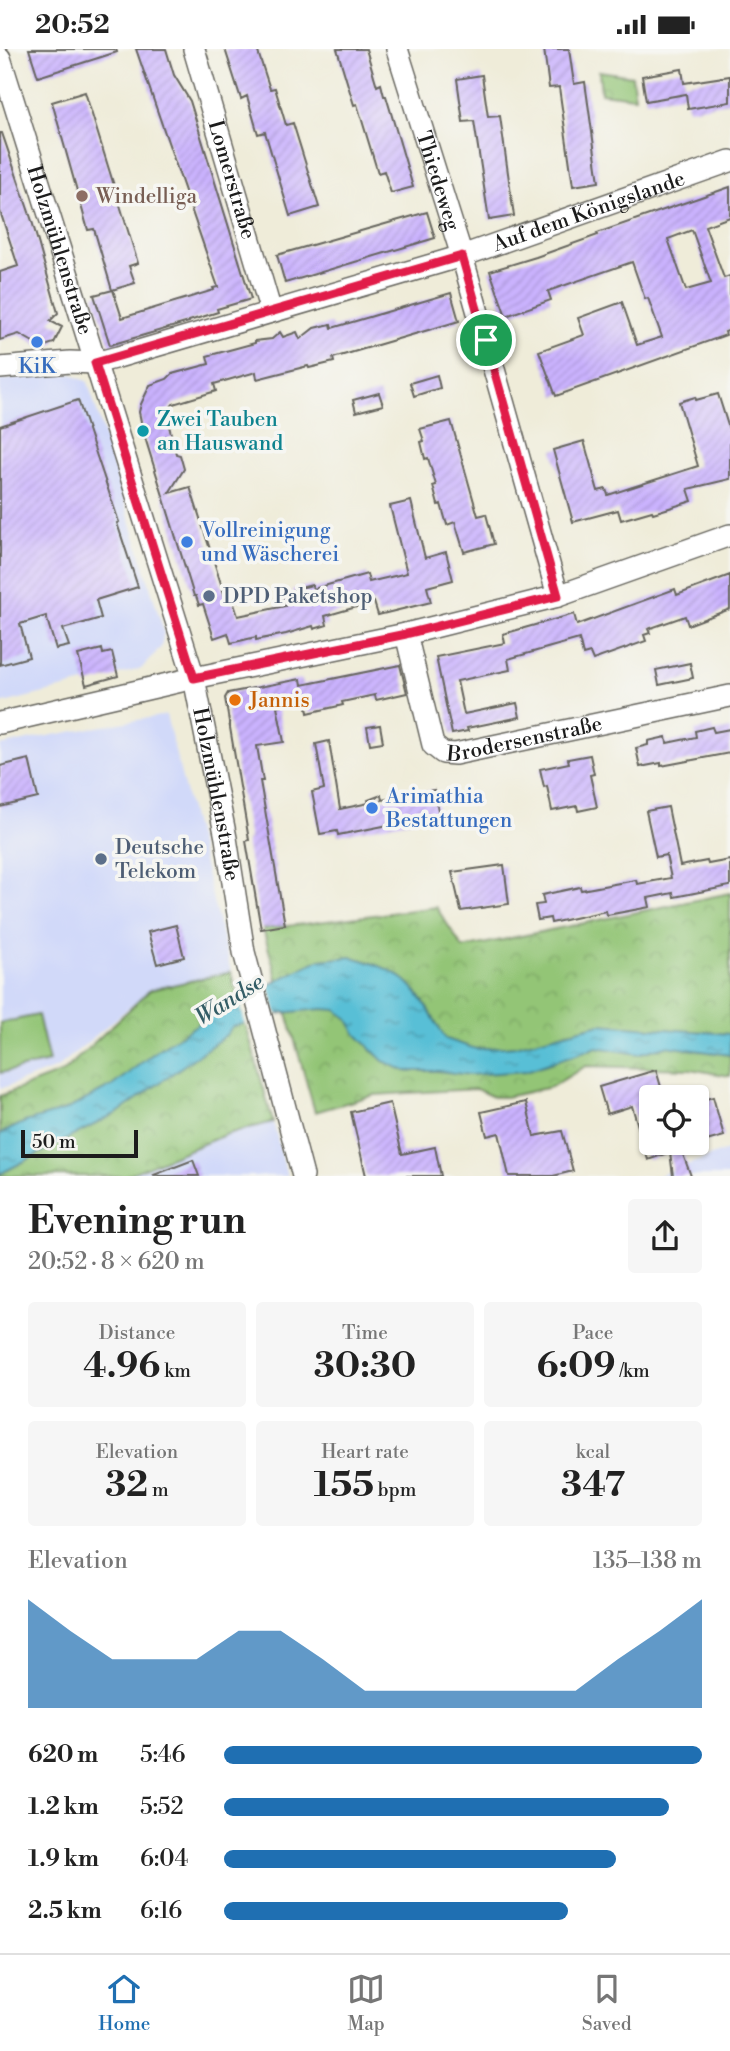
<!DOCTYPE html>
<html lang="en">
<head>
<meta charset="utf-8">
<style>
	body { margin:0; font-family:"Libre Bodoni",serif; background:#f6f6f6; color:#222; height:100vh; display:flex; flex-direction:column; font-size:26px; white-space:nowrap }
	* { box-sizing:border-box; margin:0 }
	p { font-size:23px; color:#767676 }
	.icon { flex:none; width:38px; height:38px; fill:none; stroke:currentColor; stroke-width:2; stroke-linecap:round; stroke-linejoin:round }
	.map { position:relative; height:1127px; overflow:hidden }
	.panel { display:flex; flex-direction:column; background:#fff; flex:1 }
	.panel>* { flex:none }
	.tools { position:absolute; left:639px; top:1036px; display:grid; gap:14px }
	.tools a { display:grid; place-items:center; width:70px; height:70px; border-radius:7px; background:#fff; box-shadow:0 2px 5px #0004; font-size:35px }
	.scale { position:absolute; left:21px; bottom:18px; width:117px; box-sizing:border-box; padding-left:7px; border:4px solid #1c1c1c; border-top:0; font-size:19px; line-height:24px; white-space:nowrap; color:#1c1c1c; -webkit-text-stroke:5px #f6f6f2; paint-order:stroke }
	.pin { position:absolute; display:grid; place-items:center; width:60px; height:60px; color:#fff; margin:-30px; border:4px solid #fff; border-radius:50%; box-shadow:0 2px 7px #0007 }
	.round { display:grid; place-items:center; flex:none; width:74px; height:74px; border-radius:7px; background:#f6f6f6 }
	.summary { display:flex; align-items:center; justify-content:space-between; height:119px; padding:0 28px }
	h1 { font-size:38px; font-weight:700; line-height:52px }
	.figures { display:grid; grid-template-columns:repeat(3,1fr); gap:10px; height:119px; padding:7px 28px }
	.figures div { display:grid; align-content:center; border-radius:7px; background:#f6f6f6; text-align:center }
	.figures b { font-size:35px; font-weight:700 }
	.figures small { font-size:19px; font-weight:400 }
	.figures p { font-size:19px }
	.chart { height:196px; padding:14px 28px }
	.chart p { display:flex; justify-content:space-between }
	.chart svg { width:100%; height:126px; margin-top:7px; fill:#1f6fb2; opacity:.7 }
	ul { padding:0 28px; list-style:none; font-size:23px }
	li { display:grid; grid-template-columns:112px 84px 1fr; align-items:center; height:52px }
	li i { height:18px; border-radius:9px; background:#1f6fb2 }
	.status { display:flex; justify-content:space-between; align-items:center; height:49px; padding:0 35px; background:#fff; direction:ltr }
	.status svg { height:19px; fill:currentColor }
	.dock { display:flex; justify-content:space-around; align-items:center; height:98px; border-top:2px solid #e0e0e0; background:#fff; font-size:19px; color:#767676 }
	.dock a { display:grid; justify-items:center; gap:4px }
	.dock .selected { color:#1f6fb2 }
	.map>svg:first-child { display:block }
	.built { fill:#d1d9f9 }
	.green { fill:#93c576; stroke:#587049; stroke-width:2 }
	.park { fill:url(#park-crowns); stroke:#587049; stroke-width:2 }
	.water { fill:url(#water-ripples); stroke:#3a6e79; stroke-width:2 }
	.pier { fill:#efecd9 }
	.building { fill:url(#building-hatch); fill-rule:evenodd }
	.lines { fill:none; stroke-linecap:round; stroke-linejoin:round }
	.minor-casing { stroke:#66655e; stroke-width:24 }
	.minor { stroke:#fff; stroke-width:21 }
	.route-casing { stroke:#fff; stroke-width:14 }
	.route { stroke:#e11d48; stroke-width:9 }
	.education-dot { fill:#8d6e63; stroke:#f6f6f2; stroke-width:2.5 }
	.shop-dot { fill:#3f7fe0; stroke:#f6f6f2; stroke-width:2.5 }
	.culture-dot { fill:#0f9aa8; stroke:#f6f6f2; stroke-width:2.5 }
	.service-dot { fill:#5c6f8a; stroke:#f6f6f2; stroke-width:2.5 }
	.food-dot { fill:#e8710a; stroke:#f6f6f2; stroke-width:2.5 }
	.labels { text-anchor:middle; stroke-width:7; stroke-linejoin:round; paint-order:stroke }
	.street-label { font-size:21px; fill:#1c1c1c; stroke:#f6f6f2 }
	.education-label { font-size:21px; fill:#785e54; stroke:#f6f6f2; text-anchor:start }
	.shop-label { font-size:21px; fill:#366cbe; stroke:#f6f6f2; text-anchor:start }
	.culture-label { font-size:21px; fill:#0d838f; stroke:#f6f6f2; text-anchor:start }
	.service-label { font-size:21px; fill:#4e5e75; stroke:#f6f6f2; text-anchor:start }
	.food-label { font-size:21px; fill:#c56008; stroke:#f6f6f2; text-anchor:start }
	.water-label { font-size:23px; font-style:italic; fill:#345d66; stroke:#f6f6f2 }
</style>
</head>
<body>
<div class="status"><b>20:52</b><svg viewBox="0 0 49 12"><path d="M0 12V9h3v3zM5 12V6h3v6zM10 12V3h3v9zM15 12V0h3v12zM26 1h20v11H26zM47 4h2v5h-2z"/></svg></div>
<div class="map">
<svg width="730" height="1127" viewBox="0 0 730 1127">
	<defs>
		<pattern id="park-crowns" width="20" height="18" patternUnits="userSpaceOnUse" patternTransform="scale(1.75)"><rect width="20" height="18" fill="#93c576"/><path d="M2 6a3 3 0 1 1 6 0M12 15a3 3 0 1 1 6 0" fill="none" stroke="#7ea966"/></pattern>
		<pattern id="water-ripples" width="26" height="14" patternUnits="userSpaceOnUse" patternTransform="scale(1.75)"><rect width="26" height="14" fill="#59bfd6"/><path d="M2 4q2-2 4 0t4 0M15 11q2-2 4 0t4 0" fill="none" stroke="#499aad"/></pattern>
		<pattern id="building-hatch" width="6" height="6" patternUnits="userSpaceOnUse" patternTransform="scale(1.75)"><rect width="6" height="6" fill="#cab2fe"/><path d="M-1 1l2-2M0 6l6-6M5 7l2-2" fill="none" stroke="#ad98d9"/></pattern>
	</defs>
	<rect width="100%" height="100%" fill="#f6f6f2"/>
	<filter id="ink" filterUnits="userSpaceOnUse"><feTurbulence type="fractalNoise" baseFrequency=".0143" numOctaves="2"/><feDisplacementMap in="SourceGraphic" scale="14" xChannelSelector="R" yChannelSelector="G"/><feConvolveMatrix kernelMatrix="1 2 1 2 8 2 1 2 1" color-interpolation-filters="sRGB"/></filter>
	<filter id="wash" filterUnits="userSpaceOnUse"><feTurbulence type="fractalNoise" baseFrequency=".00686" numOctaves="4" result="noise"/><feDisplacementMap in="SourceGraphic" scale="28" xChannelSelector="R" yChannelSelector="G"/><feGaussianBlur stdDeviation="1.57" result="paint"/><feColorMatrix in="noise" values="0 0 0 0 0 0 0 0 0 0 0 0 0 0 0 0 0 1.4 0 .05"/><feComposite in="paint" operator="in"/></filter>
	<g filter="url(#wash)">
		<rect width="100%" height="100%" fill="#efecd9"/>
		<path class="built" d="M72,325L88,333L164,583L161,598L141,620L0,655V331Z
			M166,666L231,923L150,941L57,1019L0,1040V697L42,688Z
			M273,1073L287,1127H125L227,1085Z
			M730,1100V1127H657Z"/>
		<path class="green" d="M38,966L49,1013L0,1024V974Z"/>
		<path class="park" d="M599,22L632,27L635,48L601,44Z
			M730,844V1027L690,1020L586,1017L551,1038L506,1048H493L476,1040L374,1046L315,1063L263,880L436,858L463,899Z
			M231,923L273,1073L227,1085L125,1127H0V1047L63,1023L150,941Z"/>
		<path class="water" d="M352,908C413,924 415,940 446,990L476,1000L515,997L600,975L730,985V1006L666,997L638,1005L597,998L526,1022L470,1026L438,1022H405L383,1012L356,985L347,969L336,961L322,960L282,964L232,978L226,986L119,1063L0,1125V1085L25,1073L66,1061L112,1037L159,1000L223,959L318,911Z"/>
		<path class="pier" d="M268,933L278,969L246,978L238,948Z"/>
		<g id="blocks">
			<path class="building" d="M29,0H116L117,3L38,28Z
				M136,0H166L174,26L190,52L251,250L217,260L218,263L189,272V273L110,296L94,246L113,241L122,269L214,241L213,239L218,238Z
				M225,0H257L270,40L275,39L286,76L293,74L319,158L290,167L265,83L258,85L247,47L241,50Z
				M337,0H366L377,37L381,35L384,47H386L413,138L391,144L384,122L378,124L357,55L354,56Z
				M544,0H569L574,35L585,33L599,133L573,137L559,38L549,39Z
				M682,20L684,34L730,27V53L688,60L686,45L646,52L642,27Z
				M482,26L488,68L500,67L514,167L489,171L474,72L463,73L457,30Z
				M85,43L138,214L129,217L135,234L112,241L94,180L88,181L52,53Z
				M0,84H2L32,172L58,264L50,272L62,278L54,294L42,298L19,285L0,291V223L18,217L0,162Z
				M730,138V168L705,177L724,229L730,227V281L725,283L726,286L556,347L539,302L584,286L578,269L622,253L637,296L662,288L648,249L645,250L632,213L548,242L551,251L506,267L490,222L536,208L598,186L597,184ZM692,181L711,234L686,241L668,190Z
				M427,163L435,189L285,234L277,206Z
				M451,244L459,272L333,309L334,313L309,319L308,317L257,330L256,323L214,335L216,342L173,355L166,365L176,405L180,406L184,420L169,444L190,438L225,547L231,546L238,567L285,557L282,548L293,545L292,541L312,536L313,540L367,525L369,533L407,524L390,457L411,452L425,509L446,503L453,531L427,538L431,553L415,557L378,566L374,553L325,567L327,576L314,580L313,577L286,585L256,591V588L231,594L228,584L214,589L203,555L199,556L196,547H194L143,382L139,363L141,355L150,336L167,330L172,325L209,315L207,307L255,294V292L272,290L280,283L283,288L297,283L300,290L314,279L331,275L332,279Z
				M437,326L440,339L414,347L410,334Z
				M379,344L383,356L356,363L353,351Z
				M718,345L730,383V430L688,440L692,452L653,464L652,462L621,471L618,461L573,473L553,401L584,392L598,442L606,440L608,446L698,417L679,353L695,348L696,351Z
				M78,351L119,473L117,474L138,538L96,551L101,569L63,580L69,597L56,600L46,567L20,575L29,608L0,616V377Z
				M451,372L478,467L486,465L494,495L464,503L455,473L447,476L441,455L438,456L433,437L436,436L428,409L425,410L421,393L424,392L420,380Z
				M730,526V560L688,576L685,567L648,580L650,584L644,586L646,592L593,611L590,604L583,606L579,590L508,610L510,621L457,632L464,665L517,654L520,668L467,679L468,682L452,685L436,608L505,594L503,585L574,565L577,576L675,540L677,546Z
				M102,600L103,605L112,603L118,627L86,636L78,606Z
				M690,614L693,629L659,636L656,621Z
				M400,616L407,644L376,651L375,646L342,653L343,656L308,664L306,651L277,657L284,693L257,697L263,732H260L285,876L261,880L246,792L249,791L225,649L228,644L301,630L302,636Z
				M380,676L383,693L370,695L367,678Z
				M712,678L714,683L730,680V704L661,717V714L640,718L636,699L648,696V692L666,688L667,694L696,688L695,682Z
				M329,692L340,760L369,754L368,751L381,746L382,751L434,741L439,766L338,786L337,782L320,785L312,743L324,740L316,695Z
				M590,706L594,725L590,726L597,758L578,762L577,757L552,762L547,737L544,738L540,720L569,714L568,710Z
				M29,710L38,749L0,758V717Z
				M668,758L680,817L707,812L708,815L730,811V837L674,848L673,844L648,849L650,858L607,866L606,862L551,874L550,869L538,871L535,856L544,855L542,846L580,838L581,841L636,831L637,835L671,829L666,806L656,808L646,762Z
				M504,816L509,855L461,862L452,823Z
				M176,876L184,908L157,915L148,883Z
				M656,1021L664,1048H651V1094H690V1097L681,1100L691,1127H673L670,1103L648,1111L632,1057L607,1065L599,1038Z
				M713,1048L724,1087L696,1095V1053Z
				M526,1053L534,1087L562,1082L573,1122L553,1127H509L499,1084L487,1087L481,1063Z
				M390,1054L402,1105L435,1098L441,1127H366L351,1063Z
				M193,1111L199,1127H155L154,1126Z"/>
		</g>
	</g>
	<g filter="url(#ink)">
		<use href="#blocks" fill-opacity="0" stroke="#66655e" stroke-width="2"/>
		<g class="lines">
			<defs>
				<g id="minor">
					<path id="s1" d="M194,0L271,263"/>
					<path id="s2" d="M397,0L462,207L558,547"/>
					<path id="s3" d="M0,9L194,629L226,789L244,903L303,1127"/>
					<path id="s4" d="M0,319L70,313L95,314L118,308L462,207L730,112"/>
					<path id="s5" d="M406,585L433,696L443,704L455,705L730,647"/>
					<path d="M0,674L194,629L406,585L558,547L730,486"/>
				</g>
			</defs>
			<use href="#minor" class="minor-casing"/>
			<use href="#minor" class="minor"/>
		</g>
	</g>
	<g class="lines" filter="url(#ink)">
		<defs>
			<path id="route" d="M462,207L558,547L406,585L194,629L95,314Z"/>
		</defs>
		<use href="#route" class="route-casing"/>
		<use href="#route" class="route"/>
	</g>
	<circle class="education-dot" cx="82" cy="147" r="7"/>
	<g class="shop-dot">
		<circle cx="37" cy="293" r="7"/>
		<circle cx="187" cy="493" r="7"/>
		<circle cx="372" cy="759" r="7"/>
	</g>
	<circle class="culture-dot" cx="143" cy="382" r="7"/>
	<g class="service-dot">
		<circle cx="209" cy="547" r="7"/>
		<circle cx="101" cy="810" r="7"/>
	</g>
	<circle class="food-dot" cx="235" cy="651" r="7"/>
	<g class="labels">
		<g class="street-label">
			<text dy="7" stroke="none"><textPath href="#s1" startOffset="136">Lomerstraße</textPath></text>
			<text dy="7" stroke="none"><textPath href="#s2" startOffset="138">Thiedeweg</textPath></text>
			<text dy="7" stroke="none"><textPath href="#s4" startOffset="612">Auf dem Königslande</textPath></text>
			<text dy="7" stroke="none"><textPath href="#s3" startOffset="201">Holzmühlenstraße</textPath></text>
			<text dy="7" stroke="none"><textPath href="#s5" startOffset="210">Brodersenstraße</textPath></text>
			<text dy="7" stroke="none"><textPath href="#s3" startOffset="768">Holzmühlenstraße</textPath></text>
		</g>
		<g class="education-label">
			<text x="96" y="154">Windelliga</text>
		</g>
		<g class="shop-label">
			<text x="37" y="324" text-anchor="middle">KiK</text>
			<text x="201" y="488">Vollreinigung<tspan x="201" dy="24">und Wäscherei</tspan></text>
			<text x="386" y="754">Arimathia<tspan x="386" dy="24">Bestattungen</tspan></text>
		</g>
		<g class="culture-label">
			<text x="157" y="377">Zwei Tauben<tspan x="157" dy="24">an Hauswand</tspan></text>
		</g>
		<g class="service-label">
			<text x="223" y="554">DPD Paketshop</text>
			<text x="115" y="805">Deutsche<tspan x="115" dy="24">Telekom</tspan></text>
		</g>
		<g class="food-label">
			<text x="249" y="658">Jannis</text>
		</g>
		<g class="water-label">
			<text transform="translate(229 950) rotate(-32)" y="8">Wandse</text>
		</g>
	</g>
</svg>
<div class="tools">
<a><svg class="icon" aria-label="locate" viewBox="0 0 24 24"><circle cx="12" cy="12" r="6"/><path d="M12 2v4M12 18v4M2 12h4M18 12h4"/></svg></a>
</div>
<div class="scale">50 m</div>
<div class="pin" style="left:486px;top:291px;background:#1e9e55"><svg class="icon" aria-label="arrive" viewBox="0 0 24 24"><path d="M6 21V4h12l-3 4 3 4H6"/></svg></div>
</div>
<section class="panel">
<div class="summary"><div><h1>Evening run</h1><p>20:52 · 8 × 620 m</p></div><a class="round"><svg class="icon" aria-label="share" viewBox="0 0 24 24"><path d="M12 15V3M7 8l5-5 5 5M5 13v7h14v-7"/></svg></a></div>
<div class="figures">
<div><p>Distance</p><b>4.96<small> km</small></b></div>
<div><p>Time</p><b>30:30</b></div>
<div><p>Pace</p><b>6:09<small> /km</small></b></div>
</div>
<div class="figures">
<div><p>Elevation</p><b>32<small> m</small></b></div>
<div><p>Heart rate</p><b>155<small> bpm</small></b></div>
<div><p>kcal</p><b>347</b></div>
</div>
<div class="chart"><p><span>Elevation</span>135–138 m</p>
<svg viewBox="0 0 160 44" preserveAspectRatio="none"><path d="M0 44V6L10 17L20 27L30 27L40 27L50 17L60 17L70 27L80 38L90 38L100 38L110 38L120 38L130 38L140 27L150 17L160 6V44z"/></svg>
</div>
<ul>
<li><b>620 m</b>5:46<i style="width:100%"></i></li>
<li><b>1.2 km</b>5:52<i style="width:93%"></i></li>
<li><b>1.9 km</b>6:04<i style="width:82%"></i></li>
<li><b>2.5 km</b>6:16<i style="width:72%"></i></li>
</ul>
</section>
<nav class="dock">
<a class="selected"><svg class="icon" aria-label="home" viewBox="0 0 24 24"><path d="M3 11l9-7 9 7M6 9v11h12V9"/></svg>Home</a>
<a><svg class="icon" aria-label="map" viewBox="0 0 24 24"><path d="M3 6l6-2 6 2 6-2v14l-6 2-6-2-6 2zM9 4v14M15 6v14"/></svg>Map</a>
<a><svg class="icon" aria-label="saved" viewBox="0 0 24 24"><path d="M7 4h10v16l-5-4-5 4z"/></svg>Saved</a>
</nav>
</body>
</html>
